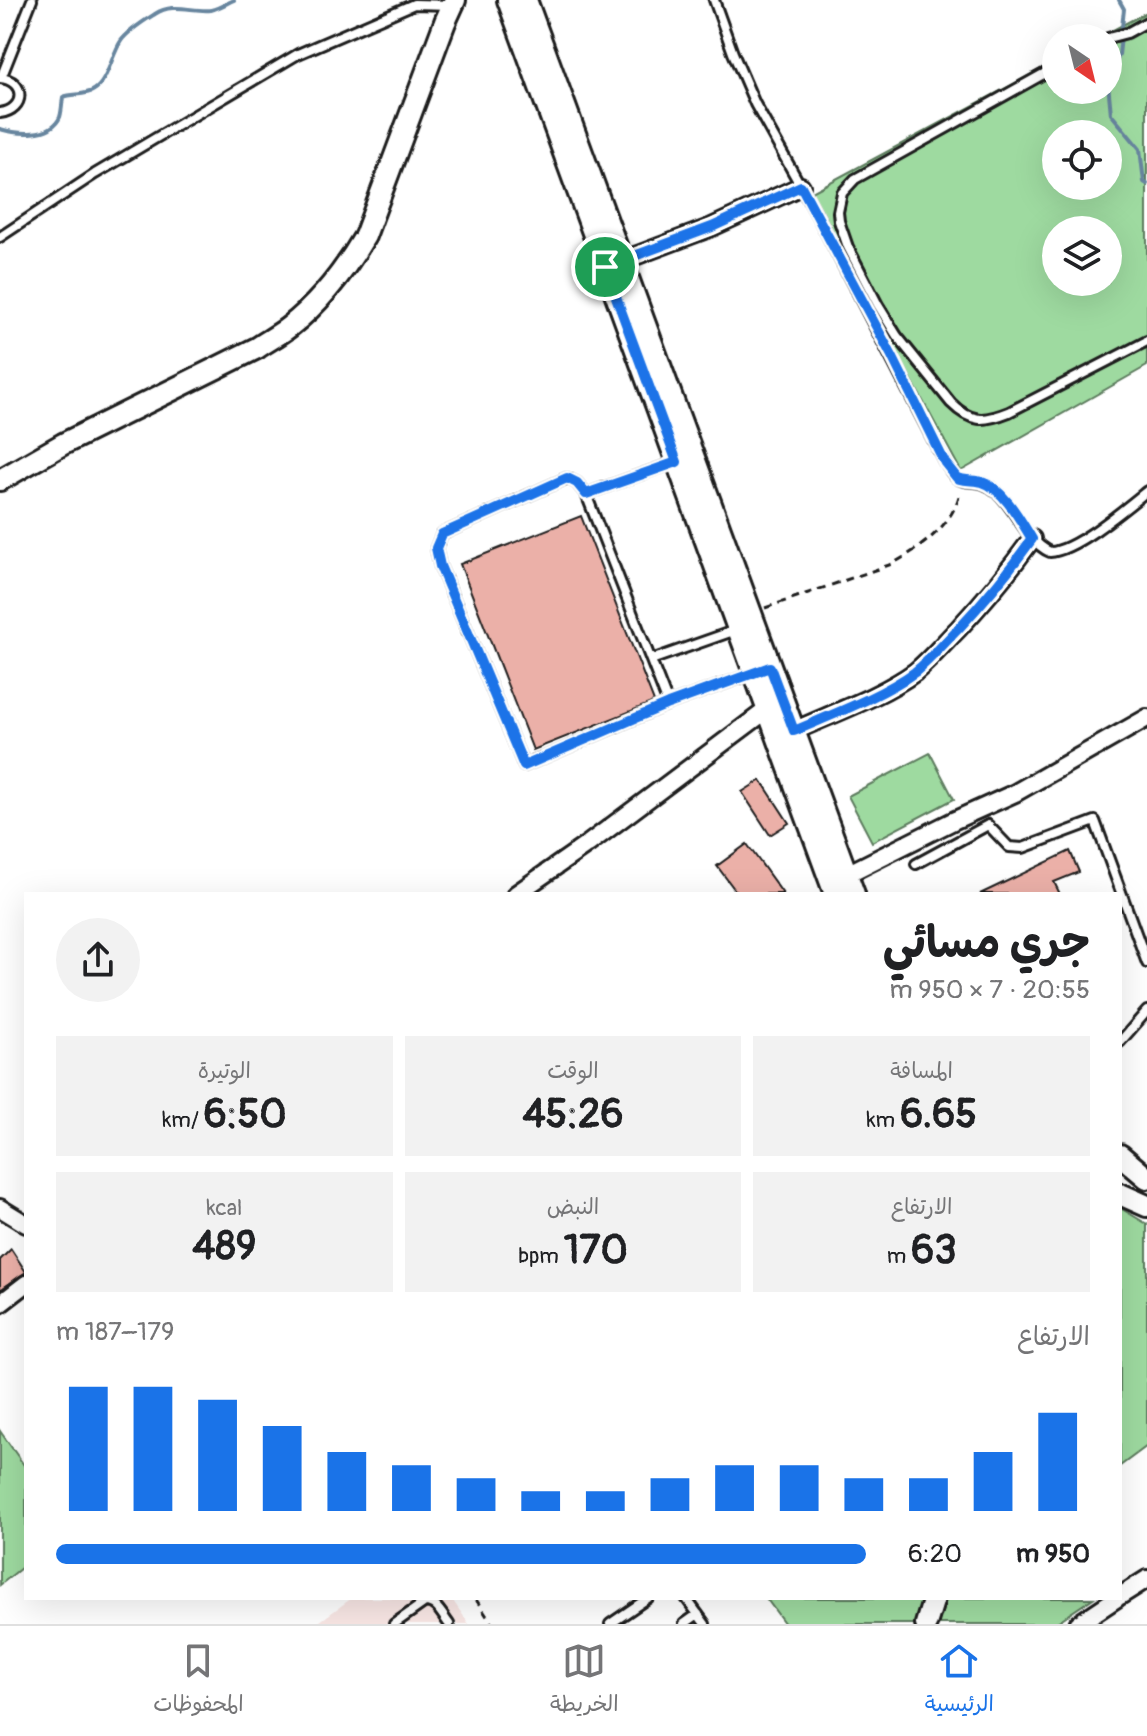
<!DOCTYPE html>
<html lang="ar">
<head>
<meta charset="utf-8">
<style>
	body { margin:0; font-family:Pangolin,"Playpen Sans Arabic",sans-serif; background:#f2f2f2; color:#202124; direction:rtl; height:100vh; display:flex; flex-direction:column; font-size:30px; white-space:nowrap }
	* { box-sizing:border-box; margin:0 }
	p { font-size:26px; color:#757577 }
	.icon { flex:none; width:44px; height:44px; fill:none; stroke:currentColor; stroke-width:2; stroke-linecap:round; stroke-linejoin:round }
	.map { position:relative; flex:1; overflow:hidden; direction:ltr }
	.side { position:absolute; left:24px; top:892px; width:1098px; height:708px; display:flex; flex-direction:column; background:#fff; border-radius:0px; box-shadow:0 8px 32px #0002; direction:rtl }
	.side>* { flex:none }
	.needle { width:52px; rotate:145deg }
	.tools { position:absolute; left:1042px; top:24px; display:grid; gap:16px }
	.tools a { display:grid; place-items:center; width:80px; height:80px; border-radius:50%; background:#fff; box-shadow:0 8px 32px #0002; font-size:40px }
	.pin { position:absolute; display:grid; place-items:center; width:68px; height:68px; color:#fff; margin:-34px; border:4px solid #fff; border-radius:50%; box-shadow:0 2px 8px #0007 }
	.round { display:grid; place-items:center; flex:none; width:84px; height:84px; border-radius:42px; background:#f2f2f2 }
	.overview { display:flex; align-items:center; justify-content:space-between; height:136px; padding:0 32px }
	h1 { font-size:44px; font-weight:700; line-height:60px }
	.figures { display:grid; grid-template-columns:repeat(3,1fr); gap:12px; height:136px; padding:8px 32px }
	.figures div { display:grid; align-content:center; border-radius:0px; background:#f2f2f2; text-align:center }
	.figures b { font-size:40px; font-weight:700 }
	.figures small { font-size:22px; font-weight:400 }
	.figures p { font-size:22px }
	.chart { height:224px; padding:16px 32px }
	.chart p { display:flex; justify-content:space-between }
	.chart svg { width:100%; height:144px; margin-top:8px; stroke:#1a73e8; stroke-width:6 }
	ul { padding:0 32px; list-style:none; font-size:26px }
	li { display:grid; grid-template-columns:128px 96px 1fr; align-items:center; height:60px }
	li i { height:20px; border-radius:10px; background:#1a73e8 }
	.tab-bar { display:flex; justify-content:space-around; align-items:center; height:112px; border-top:2px solid #e0e0e0; background:#fff; font-size:22px; color:#757577 }
	.tab-bar a { display:grid; justify-items:center; gap:4px }
	.tab-bar .on { color:#1a73e8 }
	.map>svg:first-child { display:block }
	.built { fill:#f9e7e5 }
	.green { fill:#9edaa0; stroke:#5d7b5e; stroke-width:2; fill-rule:evenodd }
	.lines { fill:none; stroke-linecap:round; stroke-linejoin:round }
	.stream { stroke:#67869f; stroke-width:4 }
	.building { fill:#ebb0a8; stroke:#1c1c1c; stroke-width:2 }
	.service-casing { stroke:#1c1c1c; stroke-width:14 }
	.minor-casing { stroke:#1c1c1c; stroke-width:22 }
	.tertiary-casing { stroke:#1c1c1c; stroke-width:26 }
	.path { stroke:#1c1c1c; stroke-width:3; stroke-dasharray:8 6; stroke-linecap:butt }
	.service { stroke:#fff; stroke-width:8 }
	.minor { stroke:#fff; stroke-width:16 }
	.tertiary { stroke:#fff; stroke-width:20 }
	.route-casing { stroke:#fff; stroke-width:16 }
	.route { stroke:#1a73e8; stroke-width:10 }
</style>
</head>
<body>
<div class="map">
<svg width="1147" height="1624" viewBox="0 0 1147 1624">
	<rect width="100%" height="100%" fill="#fff"/>
	<filter id="ink" filterUnits="userSpaceOnUse"><feTurbulence type="fractalNoise" baseFrequency=".0125" numOctaves="2"/><feDisplacementMap in="SourceGraphic" scale="16" xChannelSelector="R" yChannelSelector="G"/><feConvolveMatrix kernelMatrix="1 2 1 2 8 2 1 2 1" color-interpolation-filters="sRGB"/></filter>
	<g filter="url(#ink)">
		<path class="built" d="M352,1598H451L469,1624H316Z"/>
		<path class="green" d="M1147,12V366L961,471L810,193L1056,61V90H1108V38H1098ZM1056,134H1108V186H1056ZM1056,230H1108V282H1056Z
			M930,753L954,799L872,842L848,796Z
			M1120,1208L1147,1224V1446L1120,1466Z
			M0,1431L26,1468V1564L0,1585Z
			M766,1598H1093L1054,1624H785Z"/>
		<g class="lines">
			<path class="stream" d="M1119,0L1124,9L1119,55L1108,83L1111,114L1140,149L1144,182L1147,184
				M0,129C17,134 51,138 60,117C62,111 62,103 63,97C73,93 85,96 94,90C107,83 112,54 121,41C129,30 144,21 155,14C173,2 192,12 211,10C219,8 227,3 234,0"/>
		</g>
		<path class="building" d="M581,516L654,702L533,750L460,564Z
			M761,780L789,823L770,835L742,792Z
			M747,844L783,894H738L717,866Z
			M1070,851L1079,872L1054,882L1060,894H980Z
			M11,1249L26,1272L0,1290V1260Z"/>
		<g class="lines">
			<defs>
				<path id="service" d="M714,0L733,53L755,104L818,217L945,463C949,468 952,474 957,478C969,486 979,476 997,492C1016,509 1026,541 1050,552C1075,551 1126,508 1147,491
					M1108,38L1127,33L1147,22
					M1056,67L855,179L842,193L838,212L839,221L848,247L878,305L897,336L951,403C971,423 984,422 1009,412L1147,341
					M0,78C26,80 26,110 0,113
					M1,78L32,0
					M0,237L95,174L298,54L414,4L452,5
					M586,494L676,462
					M651,660L739,629
					M668,704L586,494L577,483L567,478L442,534L436,548L440,566L524,766L668,704L754,673
					M916,864L988,825L1009,847L1023,848L1095,821L1147,963
					M1120,1042L1147,1011
					M686,1598L705,1624
					M394,1624L425,1602C437,1602 442,1615 449,1624
					M610,1624L648,1598
					M684,1624L698,1614"/>
				<path id="minor" d="M611,265L712,227L801,186
					M794,731C831,714 882,696 915,672C931,659 944,643 958,629C985,600 1009,571 1032,539
					M847,874L955,820L1015,793L1147,718
					M516,894L588,844L768,709
					M0,1208L26,1224
					M0,1304L26,1284
					M1120,1596L1147,1579
					M1078,1624L1117,1598"/>
				<path id="tertiary" d="M508,0L835,894
					M526,0L854,894
					M0,480L63,444L257,348C267,341 279,335 289,327C320,303 345,270 365,236L445,22L455,0
					M1120,1155L1147,1178
					M1120,1194L1147,1206
					M926,1624L934,1598"/>
			</defs>
			<use href="#service" class="service-casing"/>
			<use href="#minor" class="minor-casing"/>
			<use href="#tertiary" class="tertiary-casing"/>
			<path class="path" d="M765,608L892,564C920,548 953,526 960,492
				M475,1598L492,1624"/>
			<use href="#service" class="service"/>
			<use href="#minor" class="minor"/>
			<use href="#tertiary" class="tertiary"/>
		</g>
	</g>
	<g class="lines" filter="url(#ink)">
		<defs>
			<path id="route" d="M801,186L892,356L945,463L957,478C965,481 974,480 982,482C1003,488 1021,521 1032,539C1009,571 985,600 958,629C944,643 931,659 915,672C882,696 831,715 794,731L770,667L668,704L524,766L440,566L436,548L442,534L567,478L577,483L586,494L677,462L605,267L712,227Z"/>
		</defs>
		<use href="#route" class="route-casing"/>
		<use href="#route" class="route"/>
	</g>
</svg>
<div class="tools">
<a><svg class="needle" viewBox="-14 -14 28 28"><path d="M0-13l5 13h-10z" fill="#e53935"/><path d="M0 13l5-13h-10z" fill="#757577"/></svg></a>
<a><svg class="icon" aria-label="locate" viewBox="0 0 24 24"><circle cx="12" cy="12" r="6"/><path d="M12 2v4M12 18v4M2 12h4M18 12h4"/></svg></a>
<a><svg class="icon" aria-label="layers" viewBox="0 0 24 24"><path d="M12 4l9 5-9 5-9-5zM3 14l9 5 9-5"/></svg></a>
</div>
<div class="pin" style="left:605px;top:267px;background:#1e9e55"><svg class="icon" aria-label="arrive" viewBox="0 0 24 24"><path d="M6 21V4h12l-3 4 3 4H6"/></svg></div>
<section class="side">
<div class="overview"><div><h1>جري مسائي</h1><p>20:55 · 7 × 950 m</p></div><a class="round"><svg class="icon" aria-label="share" viewBox="0 0 24 24"><path d="M12 15V3M7 8l5-5 5 5M5 13v7h14v-7"/></svg></a></div>
<div class="figures">
<div><p>المسافة</p><b>6.65<small> km</small></b></div>
<div><p>الوقت</p><b>45:26</b></div>
<div><p>الوتيرة</p><b>6:50<small> /km</small></b></div>
</div>
<div class="figures">
<div><p>الارتفاع</p><b>63<small> m</small></b></div>
<div><p>النبض</p><b>170<small> bpm</small></b></div>
<div><p>kcal</p><b>489</b></div>
</div>
<div class="chart"><p><span>الارتفاع</span>179–187 m</p>
<svg viewBox="0 0 160 44" preserveAspectRatio="none"><path d="M5 44V6M15 44V6M25 44V10M35 44V18M45 44V26M55 44V30M65 44V34M75 44V38M85 44V38M95 44V34M105 44V30M115 44V30M125 44V34M135 44V34M145 44V26M155 44V14"/></svg>
</div>
<ul>
<li><b>950 m</b>6:20<i style="width:100%"></i></li>
</ul>
</section>
</div>
<nav class="tab-bar">
<a class="on"><svg class="icon" aria-label="home" viewBox="0 0 24 24"><path d="M3 11l9-7 9 7M6 9v11h12V9"/></svg>الرئيسية</a>
<a><svg class="icon" aria-label="map" viewBox="0 0 24 24"><path d="M3 6l6-2 6 2 6-2v14l-6 2-6-2-6 2zM9 4v14M15 6v14"/></svg>الخريطة</a>
<a><svg class="icon" aria-label="saved" viewBox="0 0 24 24"><path d="M7 4h10v16l-5-4-5 4z"/></svg>المحفوظات</a>
</nav>
</body>
</html>
